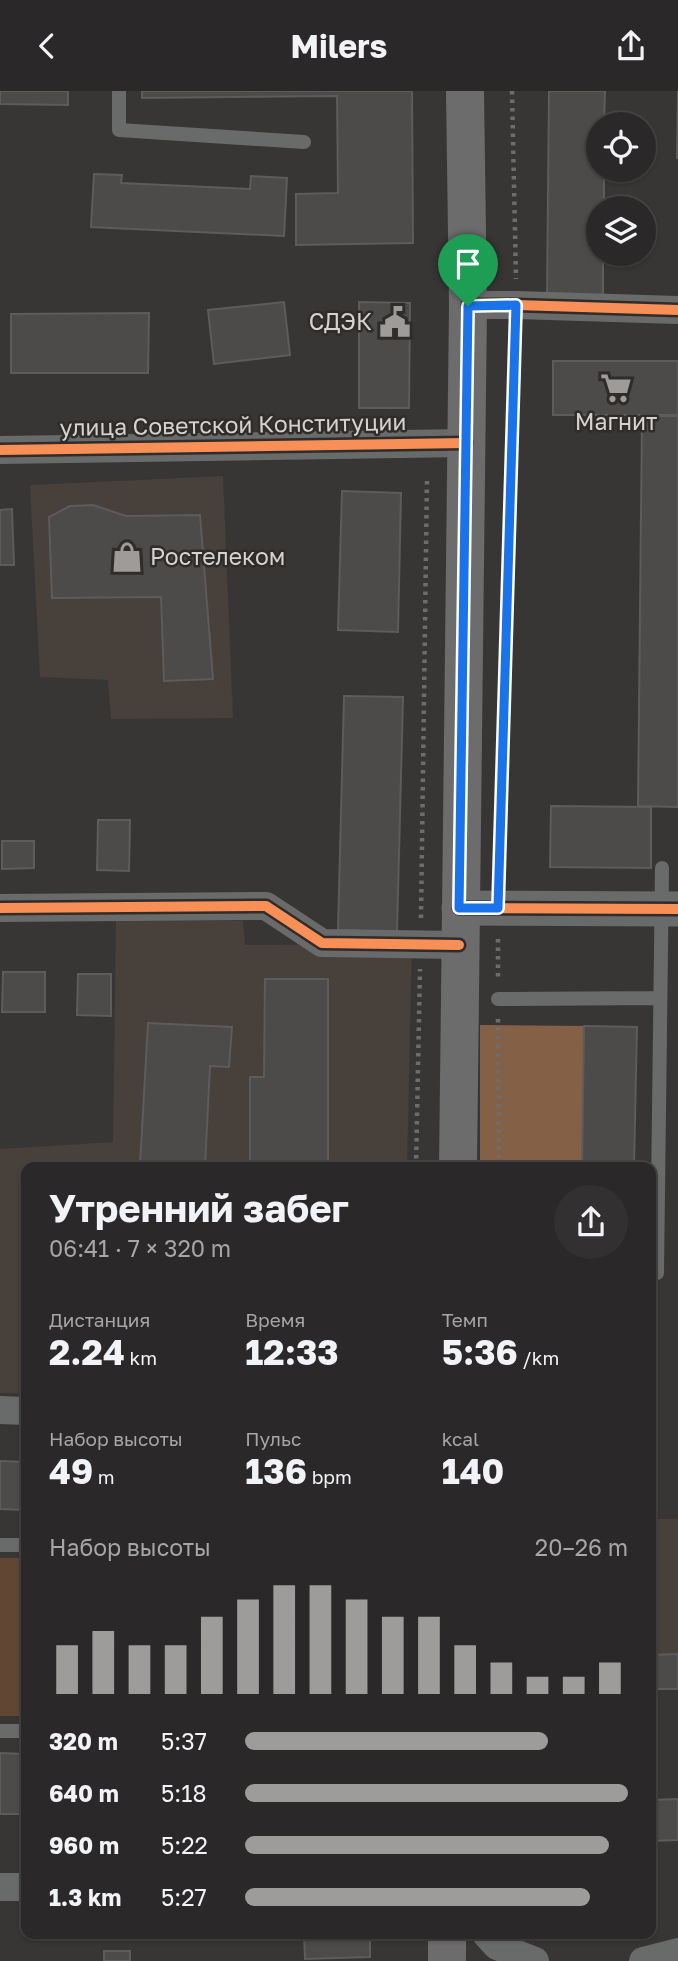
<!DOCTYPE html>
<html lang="ru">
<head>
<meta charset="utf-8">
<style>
	body { margin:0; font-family:"Golos Text",sans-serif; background:#323030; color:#f1f3f6; height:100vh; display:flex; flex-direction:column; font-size:26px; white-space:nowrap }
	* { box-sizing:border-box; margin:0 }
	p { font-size:23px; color:#a5a6a8 }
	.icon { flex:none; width:38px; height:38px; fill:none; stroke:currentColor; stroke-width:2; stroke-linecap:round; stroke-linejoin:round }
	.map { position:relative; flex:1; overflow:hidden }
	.sheet { position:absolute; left:21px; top:1071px; width:635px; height:777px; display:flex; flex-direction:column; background:#2a2828; border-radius:14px; box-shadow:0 2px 5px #0004,0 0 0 2px #464445 }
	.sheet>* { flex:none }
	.buttons { position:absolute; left:586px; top:21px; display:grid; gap:14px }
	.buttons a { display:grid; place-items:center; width:70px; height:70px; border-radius:50%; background:#2a2828; box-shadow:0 2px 5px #0004,0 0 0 2px #464445; font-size:35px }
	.pin { position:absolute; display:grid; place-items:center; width:60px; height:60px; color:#fff; margin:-72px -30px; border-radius:50% 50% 50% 0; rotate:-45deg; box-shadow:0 0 7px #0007 }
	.pin .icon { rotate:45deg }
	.round { display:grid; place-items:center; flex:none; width:74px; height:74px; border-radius:37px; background:#323030 }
	.summary { display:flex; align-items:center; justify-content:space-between; height:119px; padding:0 28px }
	h1 { font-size:38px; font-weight:700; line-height:52px }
	.figures { display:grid; grid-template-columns:repeat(3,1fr); gap:10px; height:119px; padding:7px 28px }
	.figures div { display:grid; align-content:center }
	.figures b { font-size:35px; font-weight:700 }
	.figures small { font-size:19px; font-weight:400 }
	.figures p { font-size:19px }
	.chart { height:196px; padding:14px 28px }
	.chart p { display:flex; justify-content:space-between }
	.chart svg { width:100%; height:126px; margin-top:7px; stroke:#9e9c9b; stroke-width:6 }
	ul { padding:0 28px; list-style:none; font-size:23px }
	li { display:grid; grid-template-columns:112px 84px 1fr; align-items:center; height:52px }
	li i { height:18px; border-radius:9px; background:#9e9c9b }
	header { display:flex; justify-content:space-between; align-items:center; height:91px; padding:0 28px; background:#2a2828; font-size:32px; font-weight:700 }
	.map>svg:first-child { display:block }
	.built { fill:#47403b }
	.green { fill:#614633 }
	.forest { fill:#846046 }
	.building { fill:#4c4b4a; stroke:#5d5b5b; stroke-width:2 }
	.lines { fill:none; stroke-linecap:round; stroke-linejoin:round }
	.path { stroke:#6e6d6d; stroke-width:4.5; stroke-dasharray:3.5 5; stroke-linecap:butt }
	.service { stroke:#696a6a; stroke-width:14 }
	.minor { stroke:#696a6a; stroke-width:28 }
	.tertiary { stroke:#696a6a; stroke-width:35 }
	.secondary { stroke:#6b6c6b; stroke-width:38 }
	.cycleway-casing { stroke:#2f2c2a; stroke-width:15 }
	.cycleway { stroke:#f78f57; stroke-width:10 }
	.route-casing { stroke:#fff; stroke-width:14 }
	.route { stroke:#1a73e8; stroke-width:9 }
	.labels { text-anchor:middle; stroke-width:5; stroke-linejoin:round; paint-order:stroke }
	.poi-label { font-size:23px; fill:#d5d3d2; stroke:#2f2c2a; text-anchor:end }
	.street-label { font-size:23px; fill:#d5d3d2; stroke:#2f2c2a }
</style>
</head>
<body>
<header><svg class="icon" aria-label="back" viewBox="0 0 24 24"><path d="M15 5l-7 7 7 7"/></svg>Milers<svg class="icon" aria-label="share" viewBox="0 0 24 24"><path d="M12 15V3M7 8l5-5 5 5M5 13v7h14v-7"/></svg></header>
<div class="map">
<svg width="678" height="1870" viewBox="0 0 678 1870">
	<rect width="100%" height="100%" fill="#383635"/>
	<path class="built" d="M223,385L233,627L111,628L108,589L40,586L30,394Z
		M116,829L243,830L245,854L412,853L407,1076H26V1302H0V1058L113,1051Z
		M651,1428H678V1596L651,1597Z"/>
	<path class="green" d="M0,1467H26V1625H0Z"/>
	<path class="forest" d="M480,934L584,935L582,1076H480Z"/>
	<path class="building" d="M0,0H68V14L0,13Z
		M142,0H412L413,152L296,154V103L338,102L337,5L142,7Z
		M549,0H605L604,33H598V79H604V117H598V163H603V205L547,204Z
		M678,0V67H677Z
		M94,83L122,84L121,92L250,98L251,85L287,87L284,145L91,136Z
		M284,211L290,264L214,273L208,219Z
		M359,211L410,212L409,317H359Z
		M149,222L148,282H11V223Z
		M553,270H678V324H553Z
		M642,325H678V716L638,715Z
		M342,400L401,402L398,541L338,539Z
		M93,414L126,425L200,424L213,588L164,590L161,506L52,507L49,426L70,415Z
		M12,418L14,474H0V419Z
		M344,605L403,606L397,841L338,839Z
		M551,715L651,716V777L550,776Z
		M98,729H130L129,780L97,779Z
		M2,750H34V777L2,778Z
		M3,881H45V921H2Z
		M78,883H111V925L77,924Z
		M265,888H328V1076H250V986H264Z
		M148,932L232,936L229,976L210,975L205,1076L140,1074Z
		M584,935L637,936L634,1076H582Z
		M0,1370L26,1371V1419L0,1418Z
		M678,1563V1598H651V1564Z
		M0,1662L26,1663V1723H0Z
		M678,1708V1749L651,1750V1709Z
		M304,1843H370V1866L305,1868Z
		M104,1860H130V1870H104Z"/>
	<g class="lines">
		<path class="path" d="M512,0L516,188
			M499,786L515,239
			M421,827L427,387
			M498,848V888
			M498,928L499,1076
			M416,1076L420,878"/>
		<path class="service" d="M119,0V39L304,51
			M498,908L660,907
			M657,1182L662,777
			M0,1454H26
			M0,1640H26"/>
		<path class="minor" d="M468,214H516L678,219
			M0,359L466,352
			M0,817L266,815L322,852L459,854
			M0,1319L26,1320
			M0,1796H26
			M486,1843L497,1855L535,1870
			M643,1870L678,1861"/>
		<path class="tertiary" d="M459,817L678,818"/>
		<path class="secondary" d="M458,1076L468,214L465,0
			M447,1870V1843"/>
		<defs>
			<path id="cycleway" d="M468,214H516L678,219
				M0,359L466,352
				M0,817L266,815L322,852L459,854
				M459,817L678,818"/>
		</defs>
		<use href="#cycleway" class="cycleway-casing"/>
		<use href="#cycleway" class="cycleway"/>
	</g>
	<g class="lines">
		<defs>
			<path id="route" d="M516,214L498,817H459L468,215Z"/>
		</defs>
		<use href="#route" class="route-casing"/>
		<use href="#route" class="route"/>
	</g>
	<defs>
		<symbol id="civic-bare" viewBox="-9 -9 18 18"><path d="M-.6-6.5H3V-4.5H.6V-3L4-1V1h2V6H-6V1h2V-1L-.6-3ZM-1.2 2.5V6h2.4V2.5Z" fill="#9e9c9b" stroke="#2f2c2a" stroke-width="2.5" paint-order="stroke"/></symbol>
		<symbol id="supermarket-bare" viewBox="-9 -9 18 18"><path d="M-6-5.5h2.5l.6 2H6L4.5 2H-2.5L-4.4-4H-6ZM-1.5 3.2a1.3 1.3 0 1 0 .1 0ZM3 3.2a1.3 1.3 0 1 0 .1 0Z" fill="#9e9c9b" stroke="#2f2c2a" stroke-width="2.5" paint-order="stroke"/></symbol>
		<symbol id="shop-bare" viewBox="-9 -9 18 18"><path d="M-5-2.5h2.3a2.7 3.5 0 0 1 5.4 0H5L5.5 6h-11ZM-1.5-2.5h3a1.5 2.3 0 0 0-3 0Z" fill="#9e9c9b" stroke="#2f2c2a" stroke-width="2.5" paint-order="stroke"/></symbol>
	</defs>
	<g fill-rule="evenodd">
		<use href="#civic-bare" x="373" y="209" width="44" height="44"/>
		<use href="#supermarket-bare" x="594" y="275" width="44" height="44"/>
		<use href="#shop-bare" x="105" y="444" width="44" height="44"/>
	</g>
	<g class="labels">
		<g class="poi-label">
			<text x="372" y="239">СДЭК</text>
			<text x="616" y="339" text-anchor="middle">Магнит</text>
			<text x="150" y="474" text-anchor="start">Ростелеком</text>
		</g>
		<g class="street-label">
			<text transform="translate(233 334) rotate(-1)" y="8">улица Советской Конституции</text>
		</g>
	</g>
</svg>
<div class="buttons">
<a><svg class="icon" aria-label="locate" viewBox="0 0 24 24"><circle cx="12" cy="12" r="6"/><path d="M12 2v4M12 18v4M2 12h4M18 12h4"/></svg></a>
<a><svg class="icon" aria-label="layers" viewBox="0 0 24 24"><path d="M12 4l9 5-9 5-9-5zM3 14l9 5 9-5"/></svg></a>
</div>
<div class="pin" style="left:468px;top:215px;background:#1e9e55"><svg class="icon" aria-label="arrive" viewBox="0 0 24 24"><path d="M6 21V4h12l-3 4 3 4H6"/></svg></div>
<section class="sheet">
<div class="summary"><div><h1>Утренний забег</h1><p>06:41 · 7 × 320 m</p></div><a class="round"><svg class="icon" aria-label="share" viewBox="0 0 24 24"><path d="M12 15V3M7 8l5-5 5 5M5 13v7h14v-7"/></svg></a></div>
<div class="figures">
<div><p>Дистанция</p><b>2.24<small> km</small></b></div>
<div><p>Время</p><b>12:33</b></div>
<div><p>Темп</p><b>5:36<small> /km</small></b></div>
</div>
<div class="figures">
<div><p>Набор высоты</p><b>49<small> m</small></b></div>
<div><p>Пульс</p><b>136<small> bpm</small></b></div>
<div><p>kcal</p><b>140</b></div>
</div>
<div class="chart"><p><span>Набор высоты</span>20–26 m</p>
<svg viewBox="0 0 160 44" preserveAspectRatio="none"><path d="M5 44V27M15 44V22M25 44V27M35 44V27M45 44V17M55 44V11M65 44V6M75 44V6M85 44V11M95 44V17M105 44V17M115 44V27M125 44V33M135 44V38M145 44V38M155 44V33"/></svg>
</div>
<ul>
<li><b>320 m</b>5:37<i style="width:79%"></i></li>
<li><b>640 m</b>5:18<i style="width:100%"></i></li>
<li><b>960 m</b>5:22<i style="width:95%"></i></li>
<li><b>1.3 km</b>5:27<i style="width:90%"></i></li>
</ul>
</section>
</div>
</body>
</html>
